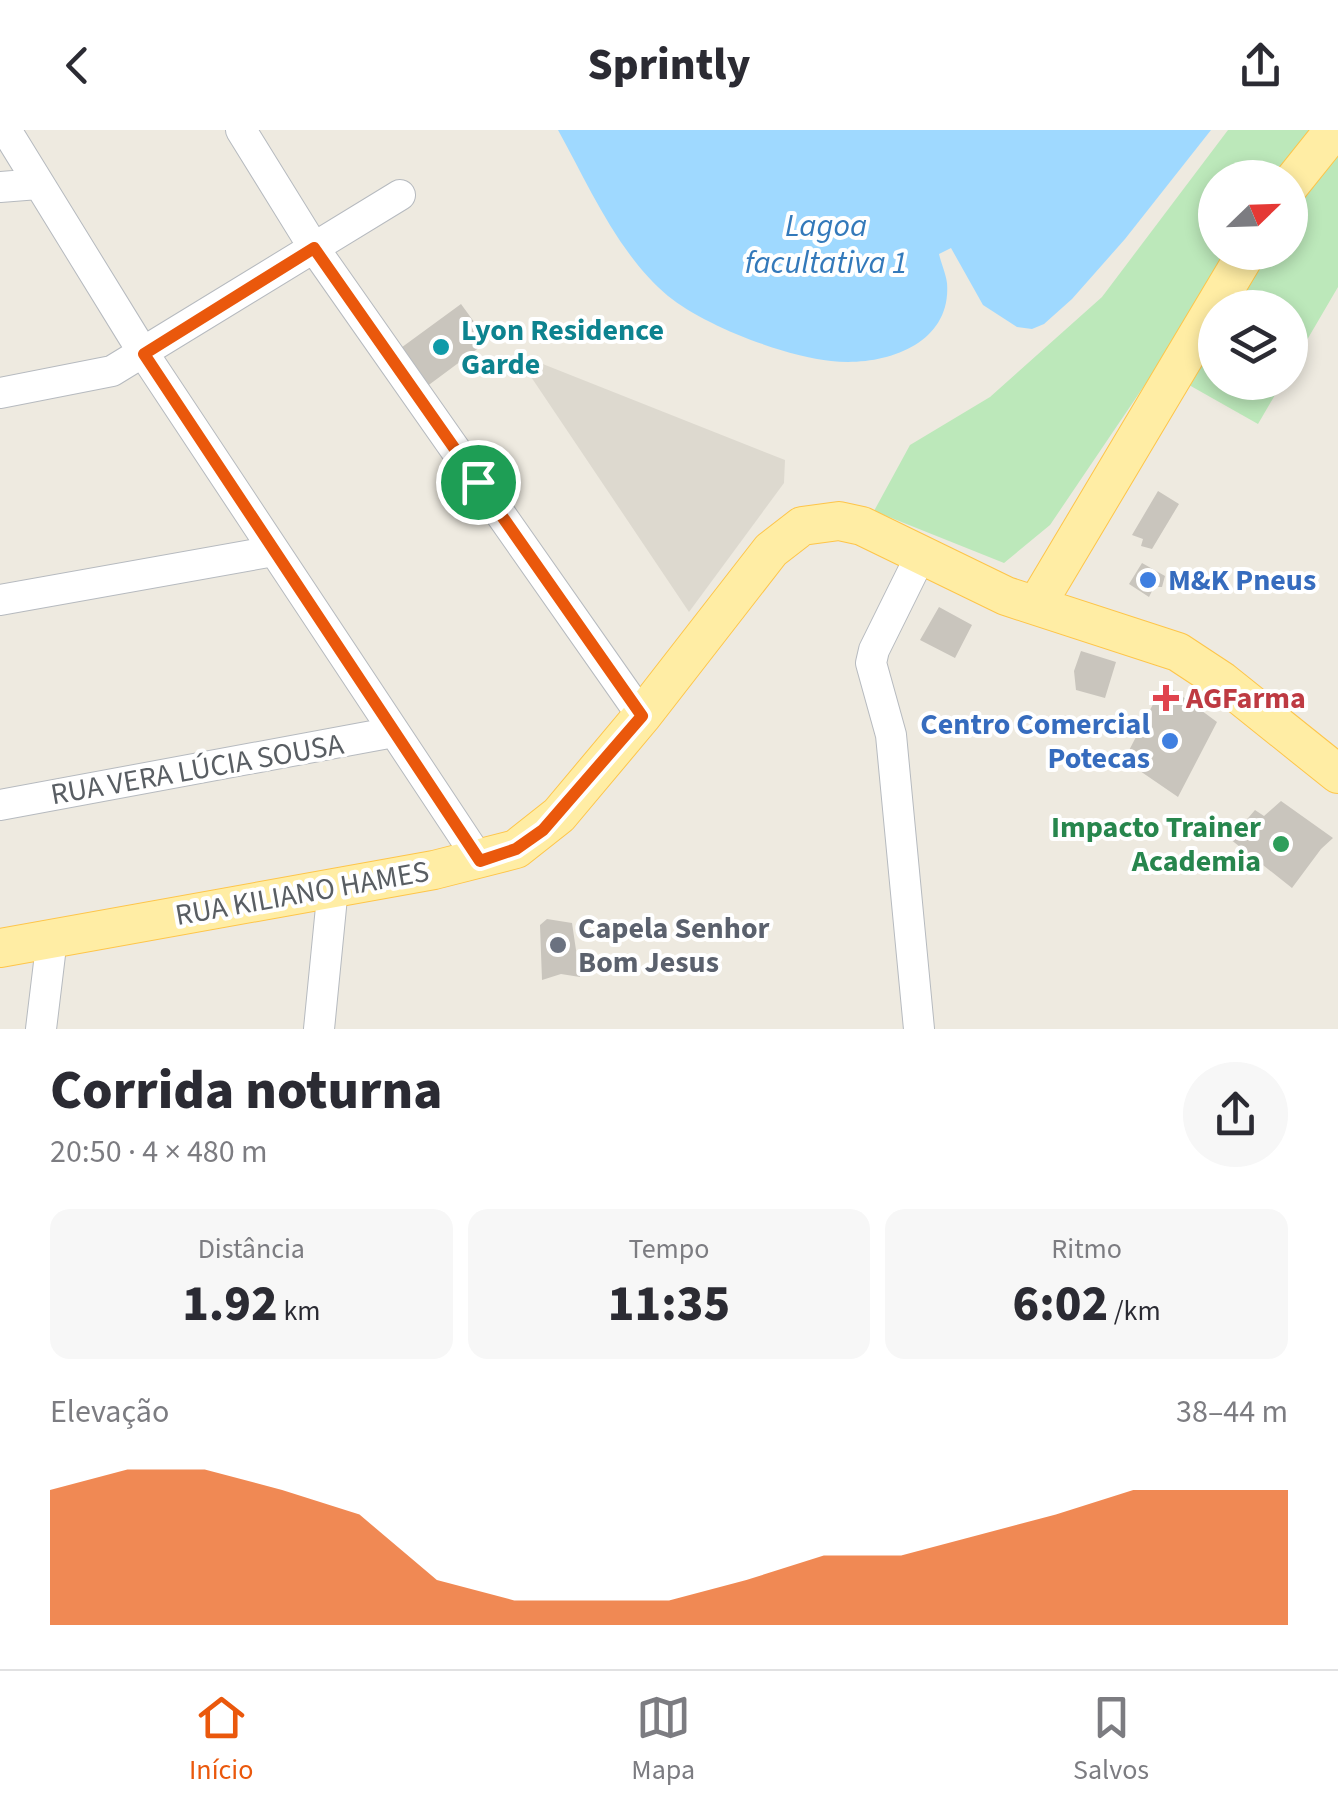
<!DOCTYPE html>
<html lang="pt">
<head>
<meta charset="utf-8">
<style>
	body { margin:0; font-family:"Source Sans 3",sans-serif; background:#f7f7f7; color:#2b2b33; height:100vh; display:flex; flex-direction:column; font-size:38px; white-space:nowrap }
	* { box-sizing:border-box; margin:0 }
	p { font-size:32px; color:#7c7c81 }
	.icon { flex:none; width:55px; height:55px; fill:none; stroke:currentColor; stroke-width:2; stroke-linecap:round; stroke-linejoin:round }
	.map { position:relative; height:899px; overflow:hidden }
	.details { display:flex; flex-direction:column; background:#fff; flex:1 }
	.details>* { flex:none }
	.needle { width:65px; rotate:67deg }
	.tools { position:absolute; left:1198px; top:30px; display:grid; gap:20px }
	.tools a { display:grid; place-items:center; width:110px; height:110px; border-radius:50%; background:#fff; box-shadow:0 5px 15px #0003; font-size:50px }
	.pin { position:absolute; display:grid; place-items:center; width:85px; height:85px; color:#fff; margin:-42px; border:5px solid #fff; border-radius:50%; box-shadow:0 2px 10px #0007 }
	.round { display:grid; place-items:center; flex:none; width:105px; height:105px; border-radius:52px; background:#f7f7f7 }
	.summary { display:flex; align-items:center; justify-content:space-between; height:170px; padding:0 50px }
	h1 { font-size:55px; font-weight:800; line-height:75px }
	.metrics { display:grid; grid-template-columns:repeat(3,1fr); gap:15px; height:170px; padding:10px 50px }
	.metrics div { display:grid; align-content:center; border-radius:20px; background:#f7f7f7; text-align:center }
	.metrics b { font-size:50px; font-weight:800 }
	.metrics small { font-size:28px; font-weight:400 }
	.metrics p { font-size:28px }
	.chart { height:280px; padding:20px 50px }
	.chart p { display:flex; justify-content:space-between }
	.chart svg { width:100%; height:180px; margin-top:10px; fill:#ea580c; opacity:.7 }
	header { display:flex; justify-content:space-between; align-items:center; height:130px; padding:0 50px; background:#fff; font-size:45px; font-weight:800 }
	.tabs { display:flex; justify-content:space-around; align-items:center; height:140px; border-top:2px solid #e1e1e2; background:#fff; font-size:28px; color:#7c7c81 }
	.tabs a { display:grid; justify-items:center; gap:5px }
	.tabs .current { color:#ea580c }
	.map>svg:first-child { display:block }
	.education { fill:#ddd9cf }
	.green { fill:#bce8ba }
	.water { fill:#9fd9ff }
	.building { fill:#c9c5bd }
	.lines { fill:none; stroke-linecap:round; stroke-linejoin:round }
	.minor-casing { stroke:#b6babf; stroke-width:32 }
	.major-casing { stroke:#fec549; stroke-width:40 }
	.minor { stroke:#fff; stroke-width:30 }
	.major { stroke:#ffeda4; stroke-width:38 }
	.route-casing { stroke:#fff; stroke-width:20 }
	.route { stroke:#ea580c; stroke-width:12 }
	.culture-dot { fill:#0f9aa8; stroke:#fff; stroke-width:4 }
	.shop-dot { fill:#3f7fe0; stroke:#fff; stroke-width:4 }
	.health-dot { fill:#e0444e; stroke:#fff; stroke-width:4 }
	.leisure-dot { fill:#2e9e5b; stroke:#fff; stroke-width:4 }
	.worship-dot { fill:#6b7280; stroke:#fff; stroke-width:4 }
	.labels { text-anchor:middle; stroke-width:8; stroke-linejoin:round; paint-order:stroke }
	.culture-label { font-size:30px; font-weight:bold; fill:#0d838f; stroke:#fff; text-anchor:start }
	.shop-label { font-size:30px; font-weight:bold; fill:#366cbe; stroke:#fff; text-anchor:start }
	.health-label { font-size:30px; font-weight:bold; fill:#be3a42; stroke:#fff; text-anchor:start }
	.street-label { font-size:30px; fill:#595e63; stroke:#fff }
	.leisure-label { font-size:30px; font-weight:bold; fill:#27864d; stroke:#fff; text-anchor:end }
	.worship-label { font-size:30px; font-weight:bold; fill:#5b616d; stroke:#fff; text-anchor:start }
	.water-label { font-size:32px; font-style:italic; fill:#3379ba; stroke:#fff }
</style>
</head>
<body>
<header><svg class="icon" aria-label="back" viewBox="0 0 24 24"><path d="M15 5l-7 7 7 7"/></svg>Sprintly<svg class="icon" aria-label="share" viewBox="0 0 24 24"><path d="M12 15V3M7 8l5-5 5 5M5 13v7h14v-7"/></svg></header>
<div class="map">
<svg width="1338" height="899" viewBox="0 0 1338 899">
	<rect width="100%" height="100%" fill="#eeeae0"/>
	<path class="education" d="M515,223L785,330L784,353L689,482Z"/>
	<path class="green" d="M1228,0H1318L1283,47L1215,48V122L1234,123L1050,395L1004,433L874,381L910,315L990,267L1102,167Z
		M1331,13L1338,18V157L1290,239V178H1234L1267,123L1290,122V83Z
		M1215,210V252L1282,253L1258,294L1189,255Z"/>
	<path class="water" d="M558,0H1211L1125,109L1072,169L1044,194L1032,199L1017,197L983,175L951,118L939,124C941,133 946,144 947,153C952,216 882,237 831,231C784,226 705,196 668,166C618,124 589,56 558,0Z"/>
	<path class="building" d="M461,174L488,211L422,260L394,223Z
		M1158,361L1179,374L1152,419L1141,416L1143,409L1132,405Z
		M1142,433L1165,446L1162,457H1154L1149,467L1129,454Z
		M939,477L972,495L955,528L920,510Z
		M1081,521L1116,532L1105,568L1076,560L1074,541Z
		M1164,553L1217,592L1178,667L1124,630Z
		M1281,671L1333,708L1321,719L1292,758L1230,709L1255,680L1264,686Z
		M547,789L572,793L580,847L561,844L542,850L540,795Z"/>
	<g class="lines">
		<defs>
			<path id="minor" d="M6,0L144,224L480,731
				M241,0L314,118L642,586
				M0,57L38,54
				M0,263L112,241L400,65
				M0,470L274,421
				M0,675L394,602
				M41,899L52,808
				M319,899L333,757
				M919,899L891,605L871,533L874,520L920,427"/>
			<path id="major" d="M1290,55L1334,0
				M1037,474L1247,122
				M0,818L434,740L516,719L559,685L642,586L771,420L802,396L839,391L862,396L1006,466L1178,522L1222,551L1338,644"/>
		</defs>
		<use href="#minor" class="minor-casing"/>
		<use href="#major" class="major-casing"/>
		<use href="#minor" class="minor"/>
		<use href="#major" class="major"/>
	</g>
	<g class="lines">
		<defs>
			<path id="route" d="M314,118L642,586L543,700L516,719L480,731L144,224Z"/>
		</defs>
		<use href="#route" class="route-casing"/>
		<use href="#route" class="route"/>
	</g>
	<circle class="culture-dot" cx="441" cy="217" r="10"/>
	<g class="shop-dot">
		<circle cx="1148" cy="450" r="10"/>
		<circle cx="1170" cy="611" r="10"/>
	</g>
	<path class="health-dot" d="M1161 553h10v10h10v10h-10v10h-10v-10h-10v-10h10z"/>
	<circle class="leisure-dot" cx="1281" cy="714" r="10"/>
	<circle class="worship-dot" cx="558" cy="815" r="10"/>
	<g class="labels">
		<g class="culture-label">
			<text x="461" y="210">Lyon Residence<tspan x="461" dy="34">Garde</tspan></text>
		</g>
		<g class="shop-label">
			<text x="1168" y="460">M&amp;K Pneus</text>
			<text x="1150" y="604" text-anchor="end">Centro Comercial<tspan x="1150" dy="34">Potecas</tspan></text>
		</g>
		<g class="health-label">
			<text x="1186" y="578">AGFarma</text>
		</g>
		<g class="street-label">
			<text transform="translate(197 639) rotate(-10)" y="10">RUA VERA LÚCIA SOUSA</text>
			<text transform="translate(302 763) rotate(-10)" y="10">RUA KILIANO HAMES</text>
		</g>
		<g class="leisure-label">
			<text x="1261" y="707">Impacto Trainer<tspan x="1261" dy="34">Academia</tspan></text>
		</g>
		<g class="worship-label">
			<text x="578" y="808">Capela Senhor<tspan x="578" dy="34">Bom Jesus</tspan></text>
		</g>
		<g class="water-label">
			<text x="826" y="106">Lagoa<tspan x="826" dy="37">facultativa 1</tspan></text>
		</g>
	</g>
</svg>
<div class="tools">
<a><svg class="needle" viewBox="-14 -14 28 28"><path d="M0-13l5 13h-10z" fill="#e53935"/><path d="M0 13l5-13h-10z" fill="#7c7c81"/></svg></a>
<a><svg class="icon" aria-label="layers" viewBox="0 0 24 24"><path d="M12 4l9 5-9 5-9-5zM3 14l9 5 9-5"/></svg></a>
</div>
<div class="pin" style="left:478px;top:352px;background:#1e9e55"><svg class="icon" aria-label="arrive" viewBox="0 0 24 24"><path d="M6 21V4h12l-3 4 3 4H6"/></svg></div>
</div>
<section class="details">
<div class="summary"><div><h1>Corrida noturna</h1><p>20:50 · 4 × 480 m</p></div><a class="round"><svg class="icon" aria-label="share" viewBox="0 0 24 24"><path d="M12 15V3M7 8l5-5 5 5M5 13v7h14v-7"/></svg></a></div>
<div class="metrics">
<div><p>Distância</p><b>1.92<small> km</small></b></div>
<div><p>Tempo</p><b>11:35</b></div>
<div><p>Ritmo</p><b>6:02<small> /km</small></b></div>
</div>
<div class="chart"><p><span>Elevação</span>38–44 m</p>
<svg viewBox="0 0 160 44" preserveAspectRatio="none"><path d="M0 44V11L10 6L20 6L30 11L40 17L50 33L60 38L70 38L80 38L90 33L100 27L110 27L120 22L130 17L140 11L150 11L160 11V44z"/></svg>
</div>
</section>
<nav class="tabs">
<a class="current"><svg class="icon" aria-label="home" viewBox="0 0 24 24"><path d="M3 11l9-7 9 7M6 9v11h12V9"/></svg>Início</a>
<a><svg class="icon" aria-label="map" viewBox="0 0 24 24"><path d="M3 6l6-2 6 2 6-2v14l-6 2-6-2-6 2zM9 4v14M15 6v14"/></svg>Mapa</a>
<a><svg class="icon" aria-label="saved" viewBox="0 0 24 24"><path d="M7 4h10v16l-5-4-5 4z"/></svg>Salvos</a>
</nav>
</body>
</html>
